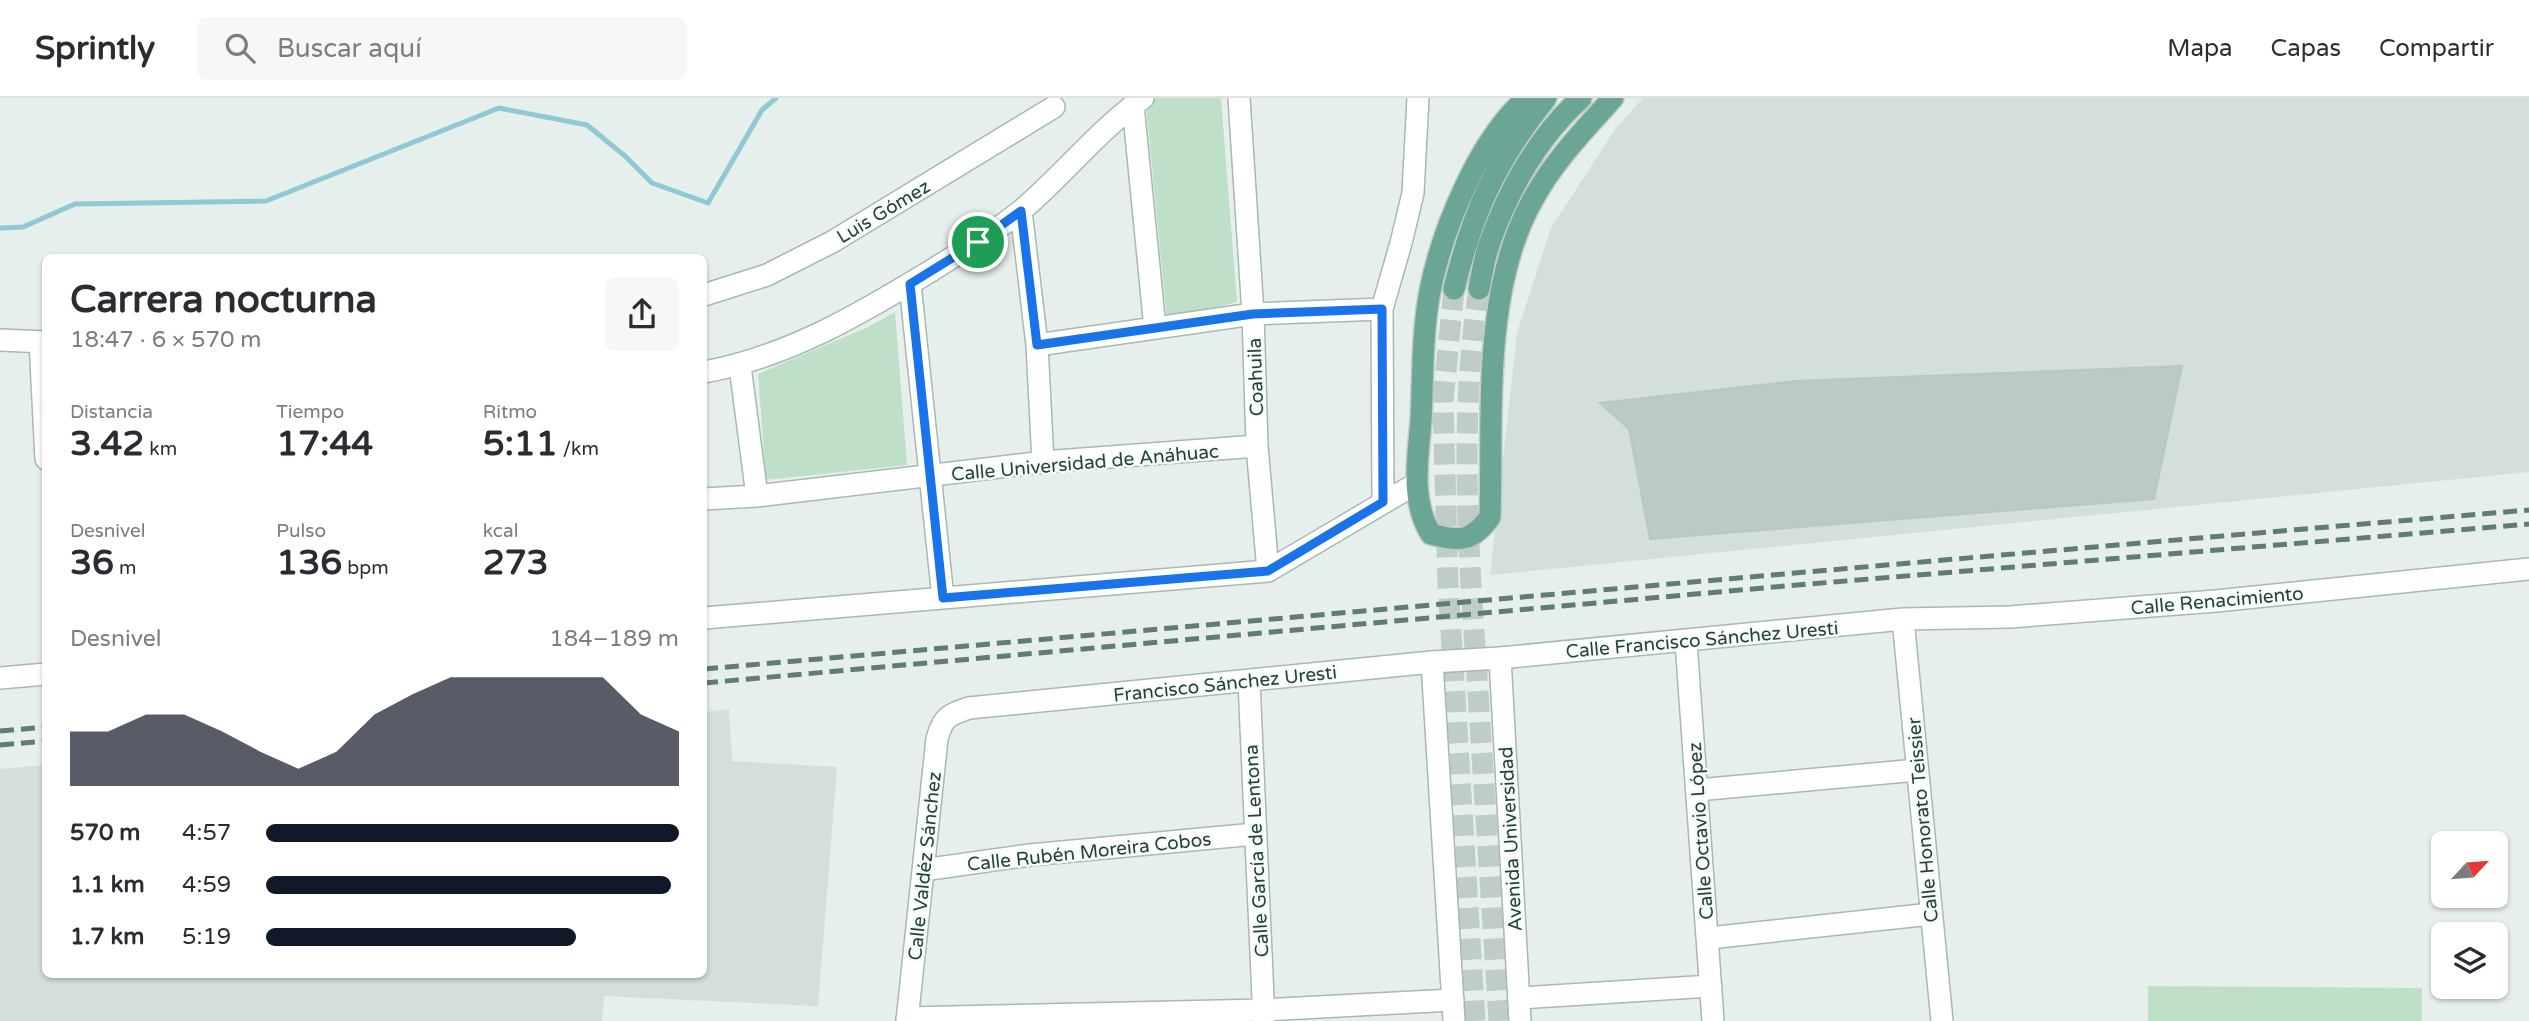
<!DOCTYPE html>
<html lang="es">
<head>
<meta charset="utf-8">
<style>
	body { margin:0; font-family:"Varela Round",sans-serif; background:#f7f7f7; color:#2b2b33; height:100vh; display:flex; flex-direction:column; font-size:26px; white-space:nowrap }
	* { box-sizing:border-box; margin:0 }
	p { font-size:23px; color:#7c7c81 }
	.icon { flex:none; width:38px; height:38px; fill:none; stroke:currentColor; stroke-width:2; stroke-linecap:round; stroke-linejoin:round }
	.map { position:relative; flex:1; overflow:hidden }
	.panel { position:absolute; left:42px; top:156px; width:665px; height:724px; display:flex; flex-direction:column; background:#fff; border-radius:10px; box-shadow:0 2px 5px #0004 }
	.panel>* { flex:none }
	.needle { width:46px; rotate:64deg }
	.tools { position:absolute; left:2431px; top:733px; display:grid; gap:14px }
	.tools a { display:grid; place-items:center; width:77px; height:77px; border-radius:10px; background:#fff; box-shadow:0 2px 5px #0004; font-size:35px }
	.pin { position:absolute; display:grid; place-items:center; width:60px; height:60px; color:#fff; margin:-30px; border:4px solid #fff; border-radius:50%; box-shadow:0 2px 7px #0007 }
	.round { display:grid; place-items:center; flex:none; width:74px; height:74px; border-radius:10px; background:#f7f7f7 }
	.headline { display:flex; align-items:center; justify-content:space-between; height:119px; padding:0 28px }
	h1 { font-size:38px; font-weight:800; line-height:52px }
	.figures { display:grid; grid-template-columns:repeat(3,1fr); gap:10px; height:119px; padding:7px 28px }
	.figures div { display:grid; align-content:center }
	.figures b { font-size:35px; font-weight:800 }
	.figures small { font-size:19px; font-weight:400 }
	.figures p { font-size:19px }
	.chart { height:196px; padding:14px 28px }
	.chart p { display:flex; justify-content:space-between }
	.chart svg { width:100%; height:126px; margin-top:7px; fill:#111827; opacity:.7 }
	ul { padding:0 28px; list-style:none; font-size:23px }
	li { display:grid; grid-template-columns:112px 84px 1fr; align-items:center; height:52px }
	li i { height:18px; border-radius:9px; background:#111827 }
	header { display:flex; align-items:center; gap:42px; box-sizing:border-box; height:98px; padding:0 35px; background:#fff; border-bottom:2px solid #e1e1e2 }
	header strong { font-size:33px }
	nav { display:flex; gap:38px; margin-inline-start:auto; font-size:24px }
	.search { width:490px; height:63px; background:#f7f7f7; display:flex; align-items:center; gap:18px; box-sizing:border-box; padding:0 24px; border-radius:10px; color:#7c7c81; font-size:26px }
	.map>svg:first-child { display:block }
	.built { fill:#d4dfda }
	.green { fill:#bfe0c8 }
	.lines { fill:none; stroke-linecap:round; stroke-linejoin:round }
	.stream { stroke:#8ec9d4; stroke-width:5 }
	.building { fill:#bbcac4; stroke:#b8c9c2; stroke-width:2 }
	.primary-tunnel { stroke:#bfccc8; stroke-width:21; stroke-dasharray:21 10; stroke-linecap:butt }
	.minor-casing { stroke:#a8b8b2; stroke-width:24 }
	.tertiary-casing { stroke:#a8b8b2; stroke-width:24 }
	.primary-casing { stroke:#c2cac8; stroke-width:24 }
	.minor { stroke:#fff; stroke-width:21 }
	.tertiary { stroke:#fff; stroke-width:21 }
	.primary { stroke:#6aa596; stroke-width:21 }
	.rail { stroke:#5f7d75; stroke-width:5; stroke-dasharray:14 7; stroke-linecap:butt }
	.route-casing { stroke:#fff; stroke-width:14 }
	.route { stroke:#1a73e8; stroke-width:9 }
	.labels { text-anchor:middle; stroke-width:5; stroke-linejoin:round; paint-order:stroke }
	.street-label { font-size:19px; fill:#24423a; stroke:#f7fbf9 }
</style>
</head>
<body>
<header>
<strong>Sprintly</strong>
<div class="search"><svg class="icon" aria-label="search" viewBox="0 0 24 24"><circle cx="10" cy="10" r="6"/><path d="M15 15l6 6"/></svg>Buscar aquí</div>
<nav><a>Mapa</a><a>Capas</a><a>Compartir</a></nav>
</header>
<div class="map">
<svg width="2529" height="923" viewBox="0 0 2529 923">
	<rect width="100%" height="100%" fill="#e6efeb"/>
	<path class="built" d="M1643,0H2529V374L1490,477L1517,235L1551,130L1616,30Z
		M729,611L732,663L837,669L818,908L604,898L602,923H0V671L45,667L46,877H704V614Z"/>
	<path class="green" d="M1156,0H1221L1237,204L1167,222L1146,7Z
		M895,214L907,367L766,382L758,276L868,229Z
		M2148,888L2422,890V923H2148Z"/>
	<g class="lines">
		<path class="stream" d="M0,130L23,129L75,106L266,103L499,10L587,27L625,58L652,85L708,105L762,12L776,0"/>
	</g>
	<path class="building" d="M2182,268L2154,401L1650,441L1629,331L1600,305L1795,283Z"/>
	<g class="lines">
		<path class="primary-tunnel" d="M1454,191L1443,303L1448,486L1475,923
			M1479,191C1459,319 1468,450 1477,578C1484,693 1492,808 1499,923"/>
		<defs>
			<path id="minor" d="M1239,0L1253,216L1257,348L1268,473
				M1133,7L1155,230
				M1021,113L1037,247L1043,364
				M910,186L943,500
				M704,197L767,177L832,144L1054,9
				M0,242L46,244
				M40,244L46,361
				M1037,247L1253,216L1382,211
				M740,268L757,398
				M704,274C788,259 862,215 934,171C964,152 995,134 1022,112C1064,76 1099,32 1143,0
				M704,401L757,398L1043,364L1257,348
				M1383,404L1382,211L1401,145L1413,95L1418,0
				M704,520L1268,473L1417,385
				M1903,521L1942,923
				M1686,544L1713,923
				M1500,560L1903,521L2010,519L2216,503L2529,471
				M0,580L46,576
				M1249,583L1264,923
				M1697,692L1917,672
				M923,772L1030,757L1255,736
				M1709,840L1931,816
				M1519,900L1711,888
				M907,920L1263,912L1453,902
				M907,923L937,641C943,619 948,617 969,610L1432,564"/>
			<path id="tertiary" d="M1454,923L1432,564L1500,560L1520,923"/>
			<path id="primary" d="M1527,0C1479,41 1442,132 1430,193C1422,235 1423,280 1421,322C1418,359 1410,403 1431,436C1459,444 1472,444 1490,419C1493,319 1482,195 1531,105C1552,65 1583,33 1613,0
				M1454,191C1472,115 1497,61 1546,0
				M1479,191C1482,176 1484,159 1490,144C1509,91 1539,38 1581,0"/>
		</defs>
		<use href="#minor" class="minor-casing"/>
		<use href="#tertiary" class="tertiary-casing"/>
		<use href="#primary" class="primary-casing"/>
		<use href="#minor" class="minor"/>
		<use href="#tertiary" class="tertiary"/>
		<use href="#primary" class="primary"/>
		<path class="rail" d="M704,571C1312,518 1920,463 2529,412
			M704,585L1774,489L2529,426
			M0,633L46,629
			M0,647L46,643"/>
	</g>
	<g class="lines">
		<defs>
			<path id="route" d="M1021,113L1037,247L1253,216L1382,211L1383,404L1268,473L943,500L910,186L978,144Z"/>
		</defs>
		<use href="#route" class="route-casing"/>
		<use href="#route" class="route"/>
	</g>
	<g class="labels">
		<g class="street-label">
			<text transform="translate(883 113) rotate(-31)" y="7">Luis Gómez</text>
			<text transform="translate(1255 279) rotate(-92)" y="7">Coahuila</text>
			<text transform="translate(1085 364) rotate(-5)" y="7">Calle Universidad de Anáhuac</text>
			<text transform="translate(2217 502) rotate(-5)" y="7">Calle Renacimiento</text>
			<text transform="translate(1702 541) rotate(-5)" y="7">Calle Francisco Sánchez Uresti</text>
			<text transform="translate(1225 585) rotate(-6)" y="7">Francisco Sánchez Uresti</text>
			<text transform="translate(1922 722) rotate(-95)" y="7">Calle Honorato Teissier</text>
			<text transform="translate(1700 733) rotate(-94)" y="7">Calle Octavio López</text>
			<text transform="translate(1510 741) rotate(-93)" y="7">Avenida Universidad</text>
			<text transform="translate(1089 753) rotate(-6)" y="7">Calle Rubén Moreira Cobos</text>
			<text transform="translate(1256 753) rotate(-93)" y="7">Calle García de Lentona</text>
			<text transform="translate(924 768) rotate(-84)" y="7">Calle Valdéz Sánchez</text>
		</g>
	</g>
</svg>
<div class="tools">
<a><svg class="needle" viewBox="-14 -14 28 28"><path d="M0-13l5 13h-10z" fill="#e53935"/><path d="M0 13l5-13h-10z" fill="#7c7c81"/></svg></a>
<a><svg class="icon" aria-label="layers" viewBox="0 0 24 24"><path d="M12 4l9 5-9 5-9-5zM3 14l9 5 9-5"/></svg></a>
</div>
<div class="pin" style="left:978px;top:144px;background:#1e9e55"><svg class="icon" aria-label="arrive" viewBox="0 0 24 24"><path d="M6 21V4h12l-3 4 3 4H6"/></svg></div>
<section class="panel">
<div class="headline"><div><h1>Carrera nocturna</h1><p>18:47 · 6 × 570 m</p></div><a class="round"><svg class="icon" aria-label="share" viewBox="0 0 24 24"><path d="M12 15V3M7 8l5-5 5 5M5 13v7h14v-7"/></svg></a></div>
<div class="figures">
<div><p>Distancia</p><b>3.42<small> km</small></b></div>
<div><p>Tiempo</p><b>17:44</b></div>
<div><p>Ritmo</p><b>5:11<small> /km</small></b></div>
</div>
<div class="figures">
<div><p>Desnivel</p><b>36<small> m</small></b></div>
<div><p>Pulso</p><b>136<small> bpm</small></b></div>
<div><p>kcal</p><b>273</b></div>
</div>
<div class="chart"><p><span>Desnivel</span>184–189 m</p>
<svg viewBox="0 0 160 44" preserveAspectRatio="none"><path d="M0 44V25L10 25L20 19L30 19L40 25L50 32L60 38L70 32L80 19L90 12L100 6L110 6L120 6L130 6L140 6L150 19L160 25V44z"/></svg>
</div>
<ul>
<li><b>570 m</b>4:57<i style="width:100%"></i></li>
<li><b>1.1 km</b>4:59<i style="width:98%"></i></li>
<li><b>1.7 km</b>5:19<i style="width:75%"></i></li>
</ul>
</section>
</div>
</body>
</html>
